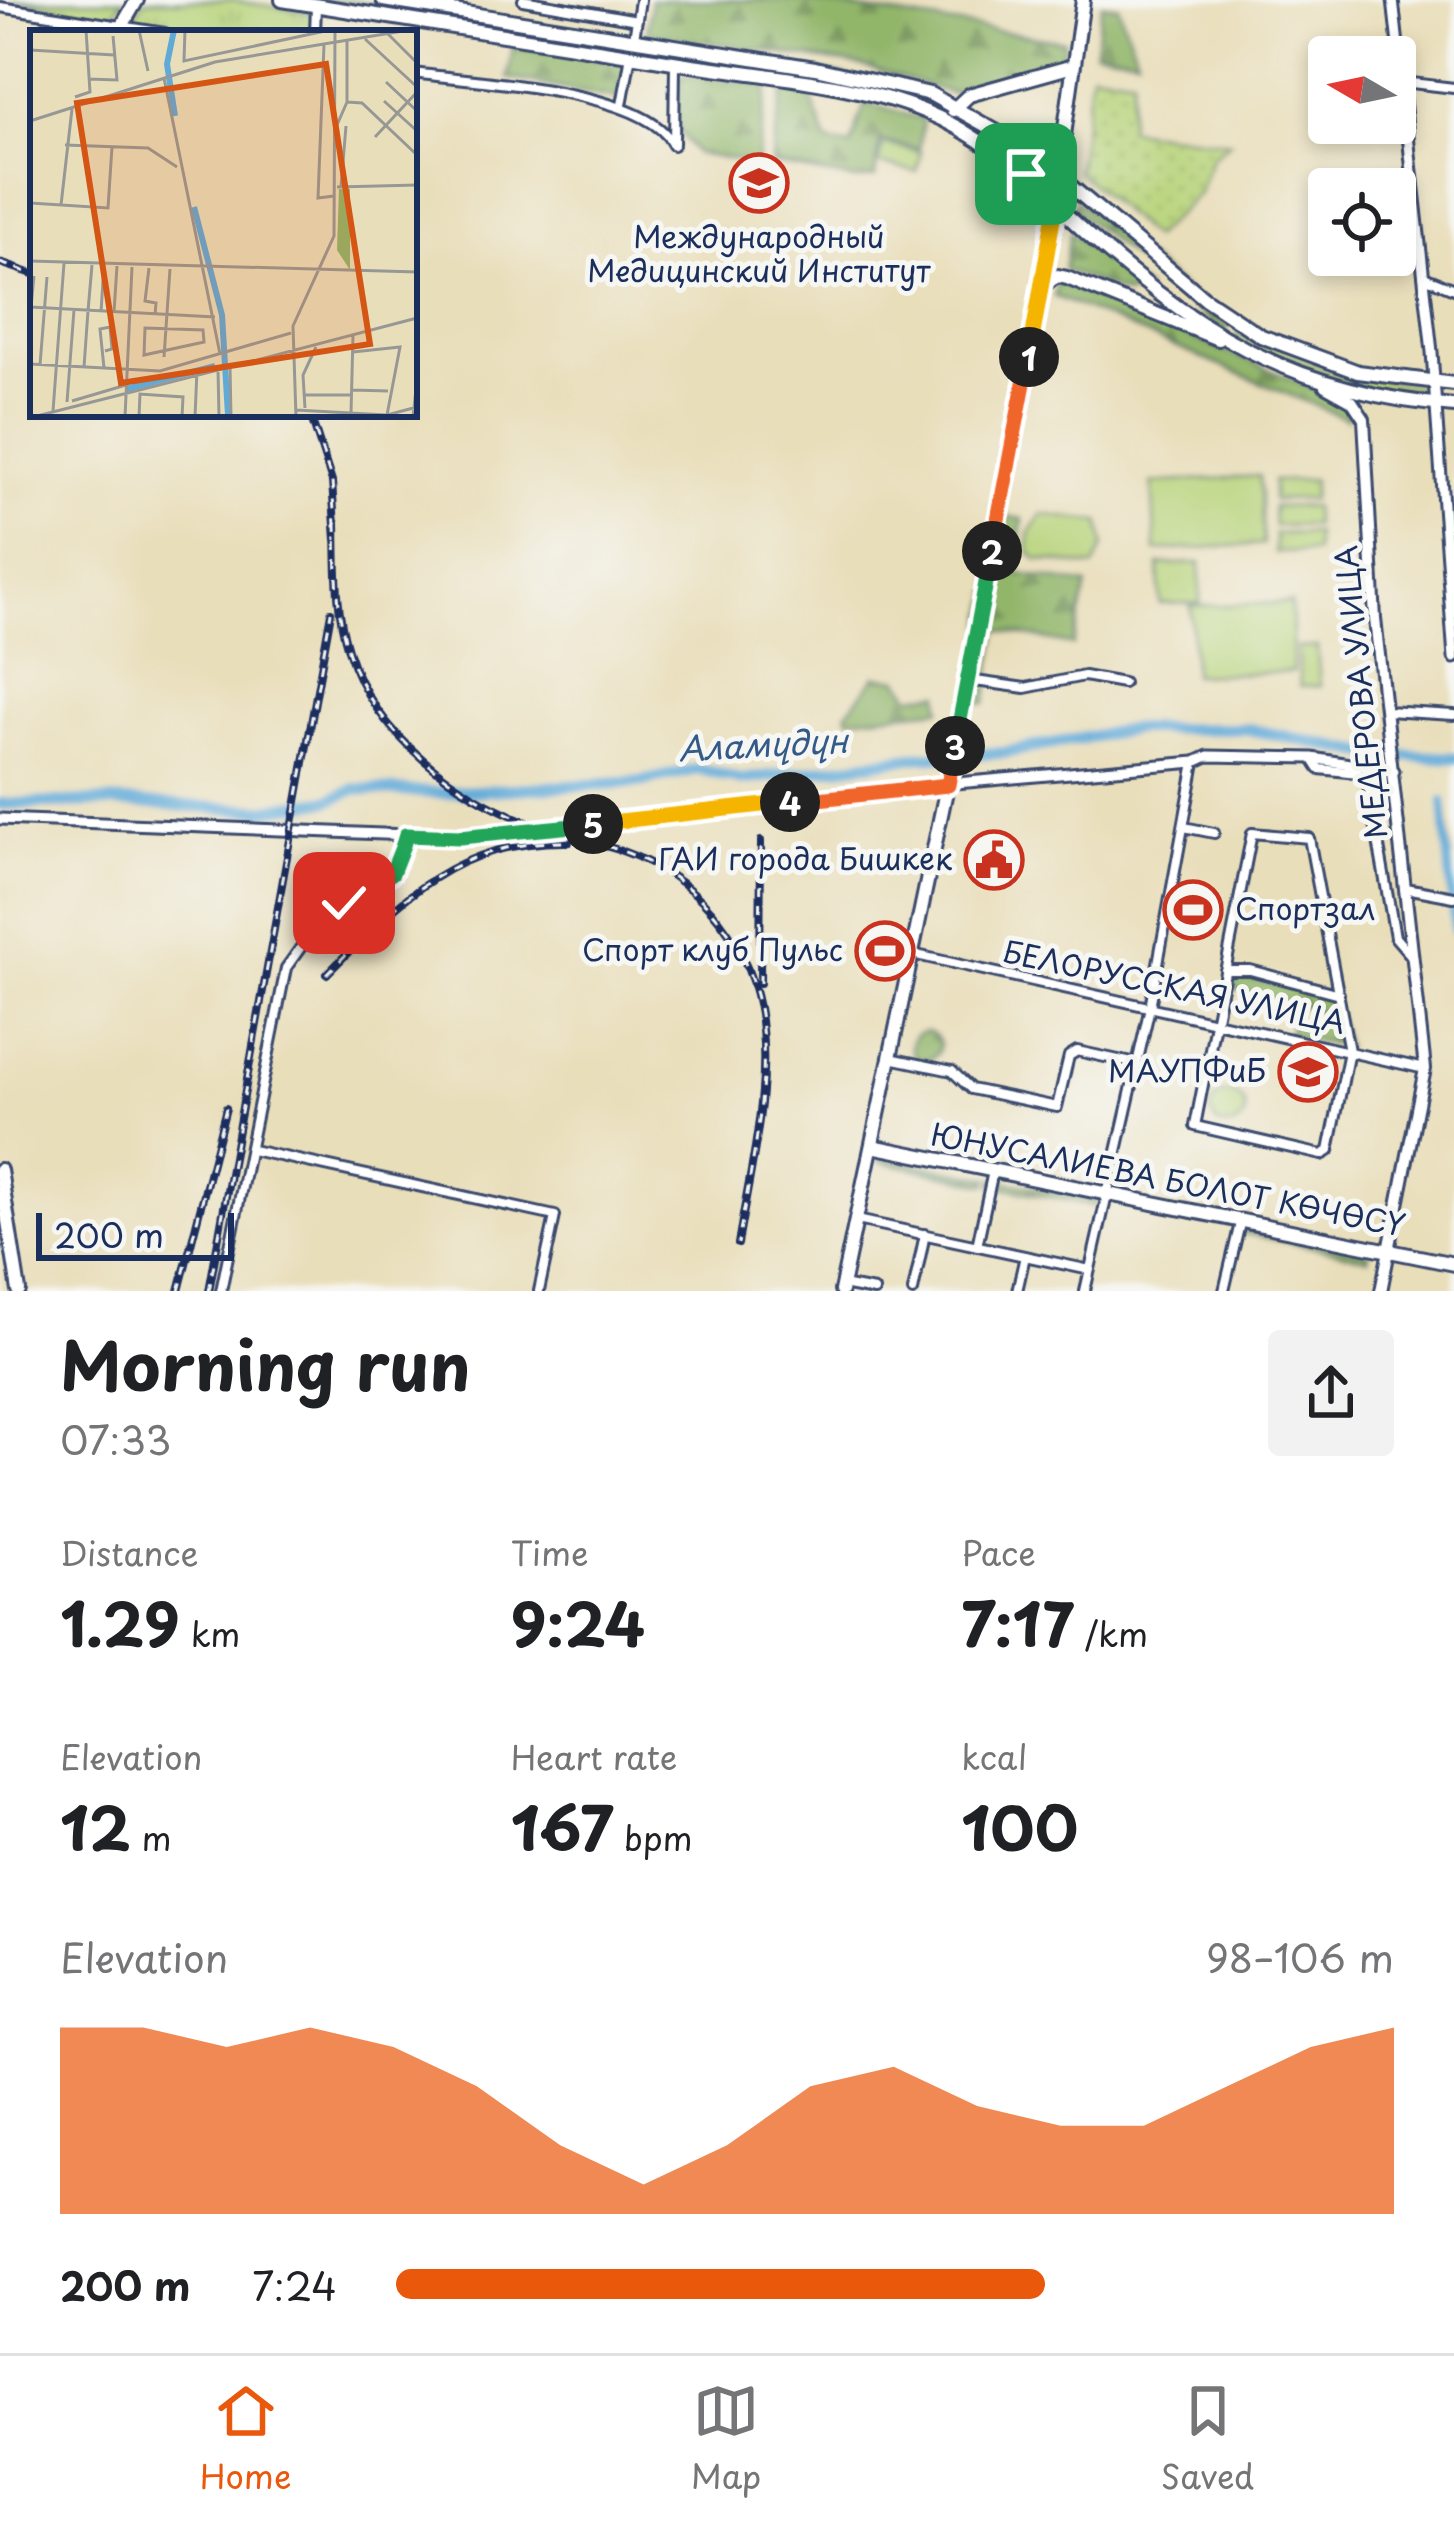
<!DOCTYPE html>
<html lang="en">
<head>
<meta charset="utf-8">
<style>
	body { margin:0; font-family:"Playpen Sans",sans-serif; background:#f2f2f2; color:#202124; height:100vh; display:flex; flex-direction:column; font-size:45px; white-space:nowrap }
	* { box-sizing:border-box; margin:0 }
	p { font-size:39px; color:#757577 }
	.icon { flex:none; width:66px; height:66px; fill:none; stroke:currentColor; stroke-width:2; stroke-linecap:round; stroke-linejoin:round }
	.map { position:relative; height:1291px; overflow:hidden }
	.panel { display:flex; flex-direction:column; background:#fff; flex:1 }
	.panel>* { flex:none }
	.needle { width:78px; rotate:279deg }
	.controls { position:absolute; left:1308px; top:36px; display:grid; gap:24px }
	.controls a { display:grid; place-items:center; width:108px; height:108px; border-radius:12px; background:#fff; box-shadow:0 6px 18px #0003; font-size:60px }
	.scale { position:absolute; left:36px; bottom:30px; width:198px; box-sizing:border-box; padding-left:12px; border:6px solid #1b2f5e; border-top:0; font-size:33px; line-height:42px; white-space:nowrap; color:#1b2f5e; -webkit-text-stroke:9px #f6f6f2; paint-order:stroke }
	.pin { position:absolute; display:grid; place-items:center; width:102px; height:102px; color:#fff; margin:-51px; border-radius:24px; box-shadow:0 6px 18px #0006 }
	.km { position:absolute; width:60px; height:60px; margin:-30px; border-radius:50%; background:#222; color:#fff; font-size:33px; line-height:60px; text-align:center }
	.round { display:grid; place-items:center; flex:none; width:126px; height:126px; border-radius:12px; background:#f2f2f2 }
	.headline { display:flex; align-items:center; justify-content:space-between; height:204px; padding:0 60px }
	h1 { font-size:66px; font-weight:700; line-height:90px }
	.figures { display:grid; grid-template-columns:repeat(3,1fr); gap:18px; height:204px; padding:12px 60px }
	.figures div { display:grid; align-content:center }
	.figures b { font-size:60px; font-weight:700 }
	.figures small { font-size:33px; font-weight:400 }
	.figures p { font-size:33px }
	.chart { height:336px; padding:24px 60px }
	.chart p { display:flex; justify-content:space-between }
	.chart svg { width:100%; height:216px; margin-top:12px; fill:#ea580c; opacity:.7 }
	ul { padding:0 60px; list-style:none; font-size:39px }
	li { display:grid; grid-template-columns:192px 144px 1fr; align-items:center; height:90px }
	li i { height:30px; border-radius:15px; background:#ea580c }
	.dock { display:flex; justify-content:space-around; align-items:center; height:168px; border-top:3px solid #e0e0e0; background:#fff; font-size:33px; color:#757577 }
	.dock a { display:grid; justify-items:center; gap:6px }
	.dock .current { color:#ea580c }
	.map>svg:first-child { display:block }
	.grass { fill:url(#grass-tufts); stroke:#69816c; stroke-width:3 }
	.forest { fill:url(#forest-firs); stroke:#567264; stroke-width:3 }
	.park { fill:url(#park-dots); stroke:#69816c; stroke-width:3 }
	.pitch { fill:#b7d379; stroke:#69816c; stroke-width:3 }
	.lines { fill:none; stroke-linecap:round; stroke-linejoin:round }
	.canal { stroke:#60aad8; stroke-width:8 }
	.river { stroke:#60aad8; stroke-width:12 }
	.minor-casing { stroke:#3a496c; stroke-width:14 }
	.tertiary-casing { stroke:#3a496c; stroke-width:15 }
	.secondary-casing { stroke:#3a496c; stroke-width:16 }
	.primary-casing { stroke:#3a496c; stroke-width:18 }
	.minor { stroke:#fff; stroke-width:8 }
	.tertiary { stroke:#fff; stroke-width:9 }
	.secondary { stroke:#fff; stroke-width:10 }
	.primary { stroke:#fff; stroke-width:12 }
	.rail-casing { stroke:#1b2f5e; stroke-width:8 }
	.rail { stroke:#f6f6f2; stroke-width:3; stroke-dasharray:9; stroke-linecap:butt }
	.split-1-casing { stroke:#fff; stroke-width:24 }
	.split-2-casing { stroke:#fff; stroke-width:24 }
	.split-3-casing { stroke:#fff; stroke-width:24 }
	.split-4-casing { stroke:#fff; stroke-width:24 }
	.split-5-casing { stroke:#fff; stroke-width:24 }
	.split-6-casing { stroke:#fff; stroke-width:24 }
	.split-7-casing { stroke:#fff; stroke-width:24 }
	.split-1 { stroke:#f5b400; stroke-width:15 }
	.split-2 { stroke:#f0652b; stroke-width:15 }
	.split-3 { stroke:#22a559; stroke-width:15 }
	.split-4 { stroke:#f0652b; stroke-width:15 }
	.split-5 { stroke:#f5b400; stroke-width:15 }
	.split-6 { stroke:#22a559; stroke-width:15 }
	.split-7 { stroke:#22a559; stroke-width:15 }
	.labels { text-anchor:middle; stroke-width:10; stroke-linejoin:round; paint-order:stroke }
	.poi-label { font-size:30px; fill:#1b2f5e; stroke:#f6f6f2; text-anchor:end }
	.street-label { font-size:30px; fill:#1b2f5e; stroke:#f6f6f2 }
	.water-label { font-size:33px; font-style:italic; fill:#335a89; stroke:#f6f6f2 }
	.inset-river { fill:none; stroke:#60aad8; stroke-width:6 }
	.inset-road { fill:none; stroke:#979895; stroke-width:3 }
	.view { fill:#d45514; fill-opacity:0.15; stroke:#d45514; stroke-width:6 }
	.inset-edge { fill:none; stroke:#1b2f5e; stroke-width:6 }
</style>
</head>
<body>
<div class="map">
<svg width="1454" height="1291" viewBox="0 0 1454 1291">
	<defs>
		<pattern id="grass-tufts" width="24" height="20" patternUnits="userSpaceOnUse" patternTransform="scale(3)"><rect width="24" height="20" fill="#b7d379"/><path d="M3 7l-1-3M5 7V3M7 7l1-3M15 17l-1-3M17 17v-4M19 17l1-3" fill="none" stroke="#9db56b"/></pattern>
		<pattern id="forest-firs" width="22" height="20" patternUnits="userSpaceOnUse" patternTransform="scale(3)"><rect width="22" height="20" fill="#91b569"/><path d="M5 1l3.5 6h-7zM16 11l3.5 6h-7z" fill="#76945a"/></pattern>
		<pattern id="park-dots" width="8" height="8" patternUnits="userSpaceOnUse" patternTransform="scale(3)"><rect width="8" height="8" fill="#b7d379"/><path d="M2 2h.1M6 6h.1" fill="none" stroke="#9db56b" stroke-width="1.8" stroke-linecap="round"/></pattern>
	</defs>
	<rect width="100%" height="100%" fill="#f6f6f2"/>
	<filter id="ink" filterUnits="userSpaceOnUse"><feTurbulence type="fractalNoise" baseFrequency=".00833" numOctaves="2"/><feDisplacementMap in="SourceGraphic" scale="24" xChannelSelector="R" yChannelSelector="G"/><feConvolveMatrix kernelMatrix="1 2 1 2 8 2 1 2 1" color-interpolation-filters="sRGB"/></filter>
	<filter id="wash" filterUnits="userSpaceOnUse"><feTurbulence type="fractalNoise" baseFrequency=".004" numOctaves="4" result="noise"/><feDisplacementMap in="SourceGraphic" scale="48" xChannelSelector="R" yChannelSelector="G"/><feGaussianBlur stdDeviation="2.7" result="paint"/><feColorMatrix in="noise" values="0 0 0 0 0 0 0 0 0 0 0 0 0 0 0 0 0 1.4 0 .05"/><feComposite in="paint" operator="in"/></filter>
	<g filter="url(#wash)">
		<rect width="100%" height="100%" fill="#e9deba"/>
		<path class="grass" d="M12,0H124L110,16Z
			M144,0H230L314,13L311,33H171L136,25L132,19Z
			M313,0H352L622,43L621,48Z
			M644,46C731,60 874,68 948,111L861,87L644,52Z
			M1240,330L1331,372L1425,387L1429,397C1368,404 1290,367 1236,337Z"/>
		<path class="forest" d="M651,0H796L1064,41L1062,59L951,93L858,65L647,33Z
			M1102,4L1118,6L1137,57L1095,51Z
			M513,47L628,62L617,99L508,78Z
			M681,75L768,86L757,163L697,154L676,127Z
			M784,89L810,94L827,142L851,146L865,103L923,119L919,149L880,141L875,177L856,180L771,164Z
			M1076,200L1229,327L1224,333L1073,209Z
			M1070,233L1146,289L1126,295L1064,270Z
			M1057,282L1350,403L1347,419L1054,296Z
			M1004,516L1023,519L1015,573L1087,585L1073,645L998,630L986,703L970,702Z
			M876,676L899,679L911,696L940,693L941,709L849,718L847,712Z
			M1233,975L1331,995L1346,1047L1288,1035L1290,1024L1315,1028L1318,1010L1234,989Z
			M911 1046a14 14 0 1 1 28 0a14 14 0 1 1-28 0Z
			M880,1157L989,1178L987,1184L878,1161Z
			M994,1179L1097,1199L1095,1206L993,1185Z
			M1243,1228L1369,1252L1368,1258L1241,1233Z"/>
		<path class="park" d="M1091,72L1133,77L1128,129L1230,142L1211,158L1198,194L1152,238L1077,171Z"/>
		<path class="pitch" d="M883,144L921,152L917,172L879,164Z
			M1259,476L1263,544L1156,551L1152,483Z
			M1313,480L1312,499L1273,500V481Z
			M1313,506L1314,525L1274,526L1273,507Z
			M1042,514L1100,522L1104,545L1094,567L1037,559L1029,551V534Z
			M1315,533V552L1275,553V534Z
			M1200,563V603L1160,604L1159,565Z
			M1291,603L1293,672L1193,675L1191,606Z
			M1317,647L1320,686L1300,687L1297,648Z
			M1211 1110a17 17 0 1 1 34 0a17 17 0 1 1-34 0Z"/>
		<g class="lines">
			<path class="canal" d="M1443,801L1454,931"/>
			<path class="river" d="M0,804L108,802L261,810L330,800L355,789L440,793L640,782L699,769L741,780L912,757L1003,753L1132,729H1248L1365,753L1454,758"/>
		</g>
	</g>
	<g filter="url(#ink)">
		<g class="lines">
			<defs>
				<path id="minor" d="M523,0L637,20
					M0,7L165,33
					M315,33L316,5
					M634,38L640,0
					M414,73C474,82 647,89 673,145
					M1403,82L1454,88
					M622,105L631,55
					M674,144L675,64
					M1424,277L1454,289
					M968,680L1025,688L1084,676L1123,683
					M1386,711L1454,715
					M1312,758L1319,769L1358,773L1368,784L1395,937L1413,958
					M1184,827L1214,833
					M1252,833L1309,838L1349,1051L1329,1151L1322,1155L1195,1126Z
					M1406,888L1454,897
					M912,954L1425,1069
					M1225,970H1250L1339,994
					M890,1058L952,1071L971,1089L1057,1107L1069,1056L1077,1051L1137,1064
					M252,1150L555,1216L539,1291
					M857,1220L1090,1270
					M977,1246L993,1171
					M842,1285L874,1291
					M221,1291L286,968L311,933L344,903L391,873L406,835
					M913,1291L925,1234
					M1017,1291L1025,1256
					M1085,1291L1150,1007L1195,762
					M1224,1291L1241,1219"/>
				<path id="tertiary" d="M1393,0L1432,352L1454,658
					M0,819L460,837L888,789L1195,762L1208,756L1312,758L1394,771"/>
				<path id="secondary" d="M1325,386L1352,401L1364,419L1375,619L1425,1069L1381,1291"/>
				<path id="primary" d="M282,0C416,22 551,43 686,64C765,76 852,82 926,112C986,137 1025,177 1071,219C1190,329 1290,393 1454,406
					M383,0L815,68L930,94L1024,147L1204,298L1261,336L1358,372L1454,384
					M122,26L137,0
					M953,110L969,95L1073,66
					M1044,284L1058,276L1067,278L1218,339
					M872,1146L1454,1264
					M0,1170L19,1291
					M841,1291L950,772L1043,285L1083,0"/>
			</defs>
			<use href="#minor" class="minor-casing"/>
			<use href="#tertiary" class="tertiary-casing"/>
			<use href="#secondary" class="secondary-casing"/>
			<use href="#primary" class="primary-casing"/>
			<use href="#minor" class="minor"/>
			<use href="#tertiary" class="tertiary"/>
			<use href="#secondary" class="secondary"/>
			<use href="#primary" class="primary"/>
			<defs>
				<path id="rail" d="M0,263L33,274
					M310,414L332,482L336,540
					M336,523C337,565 335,609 348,650C375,737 459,798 543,828C569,838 596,842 622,851C693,876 745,934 759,1008C773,1083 750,1170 738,1244
					M327,974C400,899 456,840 569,842
					M760,983L761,841
					M179,1291L226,1108
					M209,1291L331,612"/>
			</defs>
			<use href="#rail" class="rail-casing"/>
			<use href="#rail" class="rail"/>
		</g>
	</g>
	<g class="lines" filter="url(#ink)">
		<defs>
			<path id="split-1" d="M1026,174L1056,202L1029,357"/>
			<path id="split-2" d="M992,551L1029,357"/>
			<path id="split-3" d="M955,746L992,551"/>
			<path id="split-4" d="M790,802L948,785L955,746"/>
			<path id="split-5" d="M593,824L790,802"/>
			<path id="split-6" d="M403,845L406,835L460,837L593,824"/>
			<path id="split-7" d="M344,903L392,873L403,845"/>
		</defs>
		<use href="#split-1" class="split-1-casing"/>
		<use href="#split-2" class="split-2-casing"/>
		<use href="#split-3" class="split-3-casing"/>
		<use href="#split-4" class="split-4-casing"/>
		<use href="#split-5" class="split-5-casing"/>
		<use href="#split-6" class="split-6-casing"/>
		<use href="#split-7" class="split-7-casing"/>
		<use href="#split-1" class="split-1"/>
		<use href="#split-2" class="split-2"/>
		<use href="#split-3" class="split-3"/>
		<use href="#split-4" class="split-4"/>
		<use href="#split-5" class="split-5"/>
		<use href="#split-6" class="split-6"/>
		<use href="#split-7" class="split-7"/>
	</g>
	<defs>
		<symbol id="university-ring" viewBox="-11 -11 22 22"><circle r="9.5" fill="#f6f6f2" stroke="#c8321e" stroke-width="1.5"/><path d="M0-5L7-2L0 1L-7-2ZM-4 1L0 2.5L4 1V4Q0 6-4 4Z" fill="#c8321e"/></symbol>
		<symbol id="civic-ring" viewBox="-11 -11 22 22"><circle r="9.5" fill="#f6f6f2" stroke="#c8321e" stroke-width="1.5"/><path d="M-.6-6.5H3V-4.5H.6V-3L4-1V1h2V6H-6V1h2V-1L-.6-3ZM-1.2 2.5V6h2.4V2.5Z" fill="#c8321e"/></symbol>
		<symbol id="stadium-ring" viewBox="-11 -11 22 22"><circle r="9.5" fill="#f6f6f2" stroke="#c8321e" stroke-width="1.5"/><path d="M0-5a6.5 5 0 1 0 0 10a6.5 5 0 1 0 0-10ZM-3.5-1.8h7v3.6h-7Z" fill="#c8321e"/></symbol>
	</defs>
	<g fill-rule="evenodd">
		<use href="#university-ring" x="726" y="150" width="66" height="66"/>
		<use href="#civic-ring" x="961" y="827" width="66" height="66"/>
		<use href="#stadium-ring" x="1160" y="877" width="66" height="66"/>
		<use href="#stadium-ring" x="852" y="918" width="66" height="66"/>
		<use href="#university-ring" x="1275" y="1039" width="66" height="66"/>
	</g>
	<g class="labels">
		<g class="poi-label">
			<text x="759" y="248" text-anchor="middle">Международный<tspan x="759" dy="34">Медицинский Институт</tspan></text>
			<text x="952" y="870">ГАИ города Бишкек</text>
			<text x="1235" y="920" text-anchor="start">Спортзал</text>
			<text x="843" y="961">Спорт клуб Пульс</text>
			<text x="1266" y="1082">МАУПФиБ</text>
		</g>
		<g class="street-label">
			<text transform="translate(1362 692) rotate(-96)" y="10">МЕДЕРОВА УЛИЦА</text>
			<text transform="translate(1174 988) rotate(12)" y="10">БЕЛОРУССКАЯ УЛИЦА</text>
			<text transform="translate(1168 1181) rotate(11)" y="10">ЮНУСАЛИЕВА БОЛОТ КӨЧӨСҮ</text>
		</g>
		<g class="water-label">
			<text transform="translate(763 745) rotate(-3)" y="12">Аламүдүн</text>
		</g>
	</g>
	<g transform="translate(30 30)">
		<rect width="387" height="387" fill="#e9deba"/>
		<path d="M309,159H320V240L307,220Z" fill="#91b569"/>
		<path class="inset-river" d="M144,0L137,34L145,86M164,177L192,285L198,385M96,359L185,336"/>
		<path class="inset-road" d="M109,0L118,41M155,0L154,31L300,0M358,4L387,33M335,9L387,57M294,15L288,168L304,166M0,20L84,25M134,48L190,324M58,49L87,50L83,6M356,52L387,81M45,67L60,62L56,0M354,71L387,101M317,72L332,73L387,125M0,91L185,32L379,0M307,95L317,72V11M345,107L387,62M35,115L118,118L147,137M307,157L387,155M311,157L316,96M0,173L78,178L82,117M31,175L42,79M0,231L387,242M119,238L115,271L126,273L125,285M0,277L185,287M58,281L62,235M71,282L74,235M84,282L87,236M0,287L4,246M115,298L173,300L174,312L114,325ZM323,322L370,317L357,385M134,327L140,239M0,334L130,341L261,303M10,335L17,247M54,337L58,281M74,338L70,299L80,297L82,319L75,321M188,339L189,387M322,360L358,361M273,365H321M42,371L96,355M37,372L44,280M275,378L273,345L286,317M266,380L357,385L387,377M23,381L34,233M321,383L323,306M3,387L192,339M95,387L102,237M109,387L110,364L153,367L152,387M165,387L167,340M201,387L200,337L387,288M266,387L263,296L304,206L305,0M383,387L387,350"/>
		<path class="view" d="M296,34L340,314L91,353L47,73Z"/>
		<rect width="387" height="387" class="inset-edge"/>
	</g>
</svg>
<div class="controls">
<a><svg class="needle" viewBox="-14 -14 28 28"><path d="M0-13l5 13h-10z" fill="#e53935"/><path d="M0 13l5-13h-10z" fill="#757577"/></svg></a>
<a><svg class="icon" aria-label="locate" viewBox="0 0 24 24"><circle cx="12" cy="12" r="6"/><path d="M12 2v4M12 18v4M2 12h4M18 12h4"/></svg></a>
</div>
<div class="scale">200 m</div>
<div class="pin" style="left:1026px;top:174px;background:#1e9e55"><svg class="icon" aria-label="arrive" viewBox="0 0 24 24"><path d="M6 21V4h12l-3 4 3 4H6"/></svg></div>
<div class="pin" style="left:344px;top:903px;background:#d93025"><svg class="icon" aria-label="check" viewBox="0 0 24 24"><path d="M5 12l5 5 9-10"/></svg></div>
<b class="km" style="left:1029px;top:357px">1</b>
<b class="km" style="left:992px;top:551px">2</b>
<b class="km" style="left:955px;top:746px">3</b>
<b class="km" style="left:790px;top:802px">4</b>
<b class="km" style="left:593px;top:824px">5</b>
</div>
<section class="panel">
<div class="headline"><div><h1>Morning run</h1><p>07:33</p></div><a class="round"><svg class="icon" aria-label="share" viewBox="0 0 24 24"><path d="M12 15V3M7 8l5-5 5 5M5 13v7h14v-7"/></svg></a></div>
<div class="figures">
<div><p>Distance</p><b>1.29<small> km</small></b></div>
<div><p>Time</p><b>9:24</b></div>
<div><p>Pace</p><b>7:17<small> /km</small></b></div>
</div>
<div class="figures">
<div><p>Elevation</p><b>12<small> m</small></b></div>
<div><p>Heart rate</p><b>167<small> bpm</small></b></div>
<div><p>kcal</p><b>100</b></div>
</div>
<div class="chart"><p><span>Elevation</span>98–106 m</p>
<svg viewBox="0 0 160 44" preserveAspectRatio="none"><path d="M0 44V6L10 6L20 10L30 6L40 10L50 18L60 30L70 38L80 30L90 18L100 14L110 22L120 26L130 26L140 18L150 10L160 6V44z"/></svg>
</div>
<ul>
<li><b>200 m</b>7:24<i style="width:65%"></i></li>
</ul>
</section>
<nav class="dock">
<a class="current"><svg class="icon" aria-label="home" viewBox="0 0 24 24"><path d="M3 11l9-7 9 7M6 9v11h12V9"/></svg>Home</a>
<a><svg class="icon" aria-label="map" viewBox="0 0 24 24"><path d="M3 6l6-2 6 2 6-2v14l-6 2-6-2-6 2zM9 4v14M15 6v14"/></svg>Map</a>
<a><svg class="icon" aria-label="saved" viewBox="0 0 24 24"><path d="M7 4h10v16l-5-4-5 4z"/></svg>Saved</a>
</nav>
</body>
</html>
